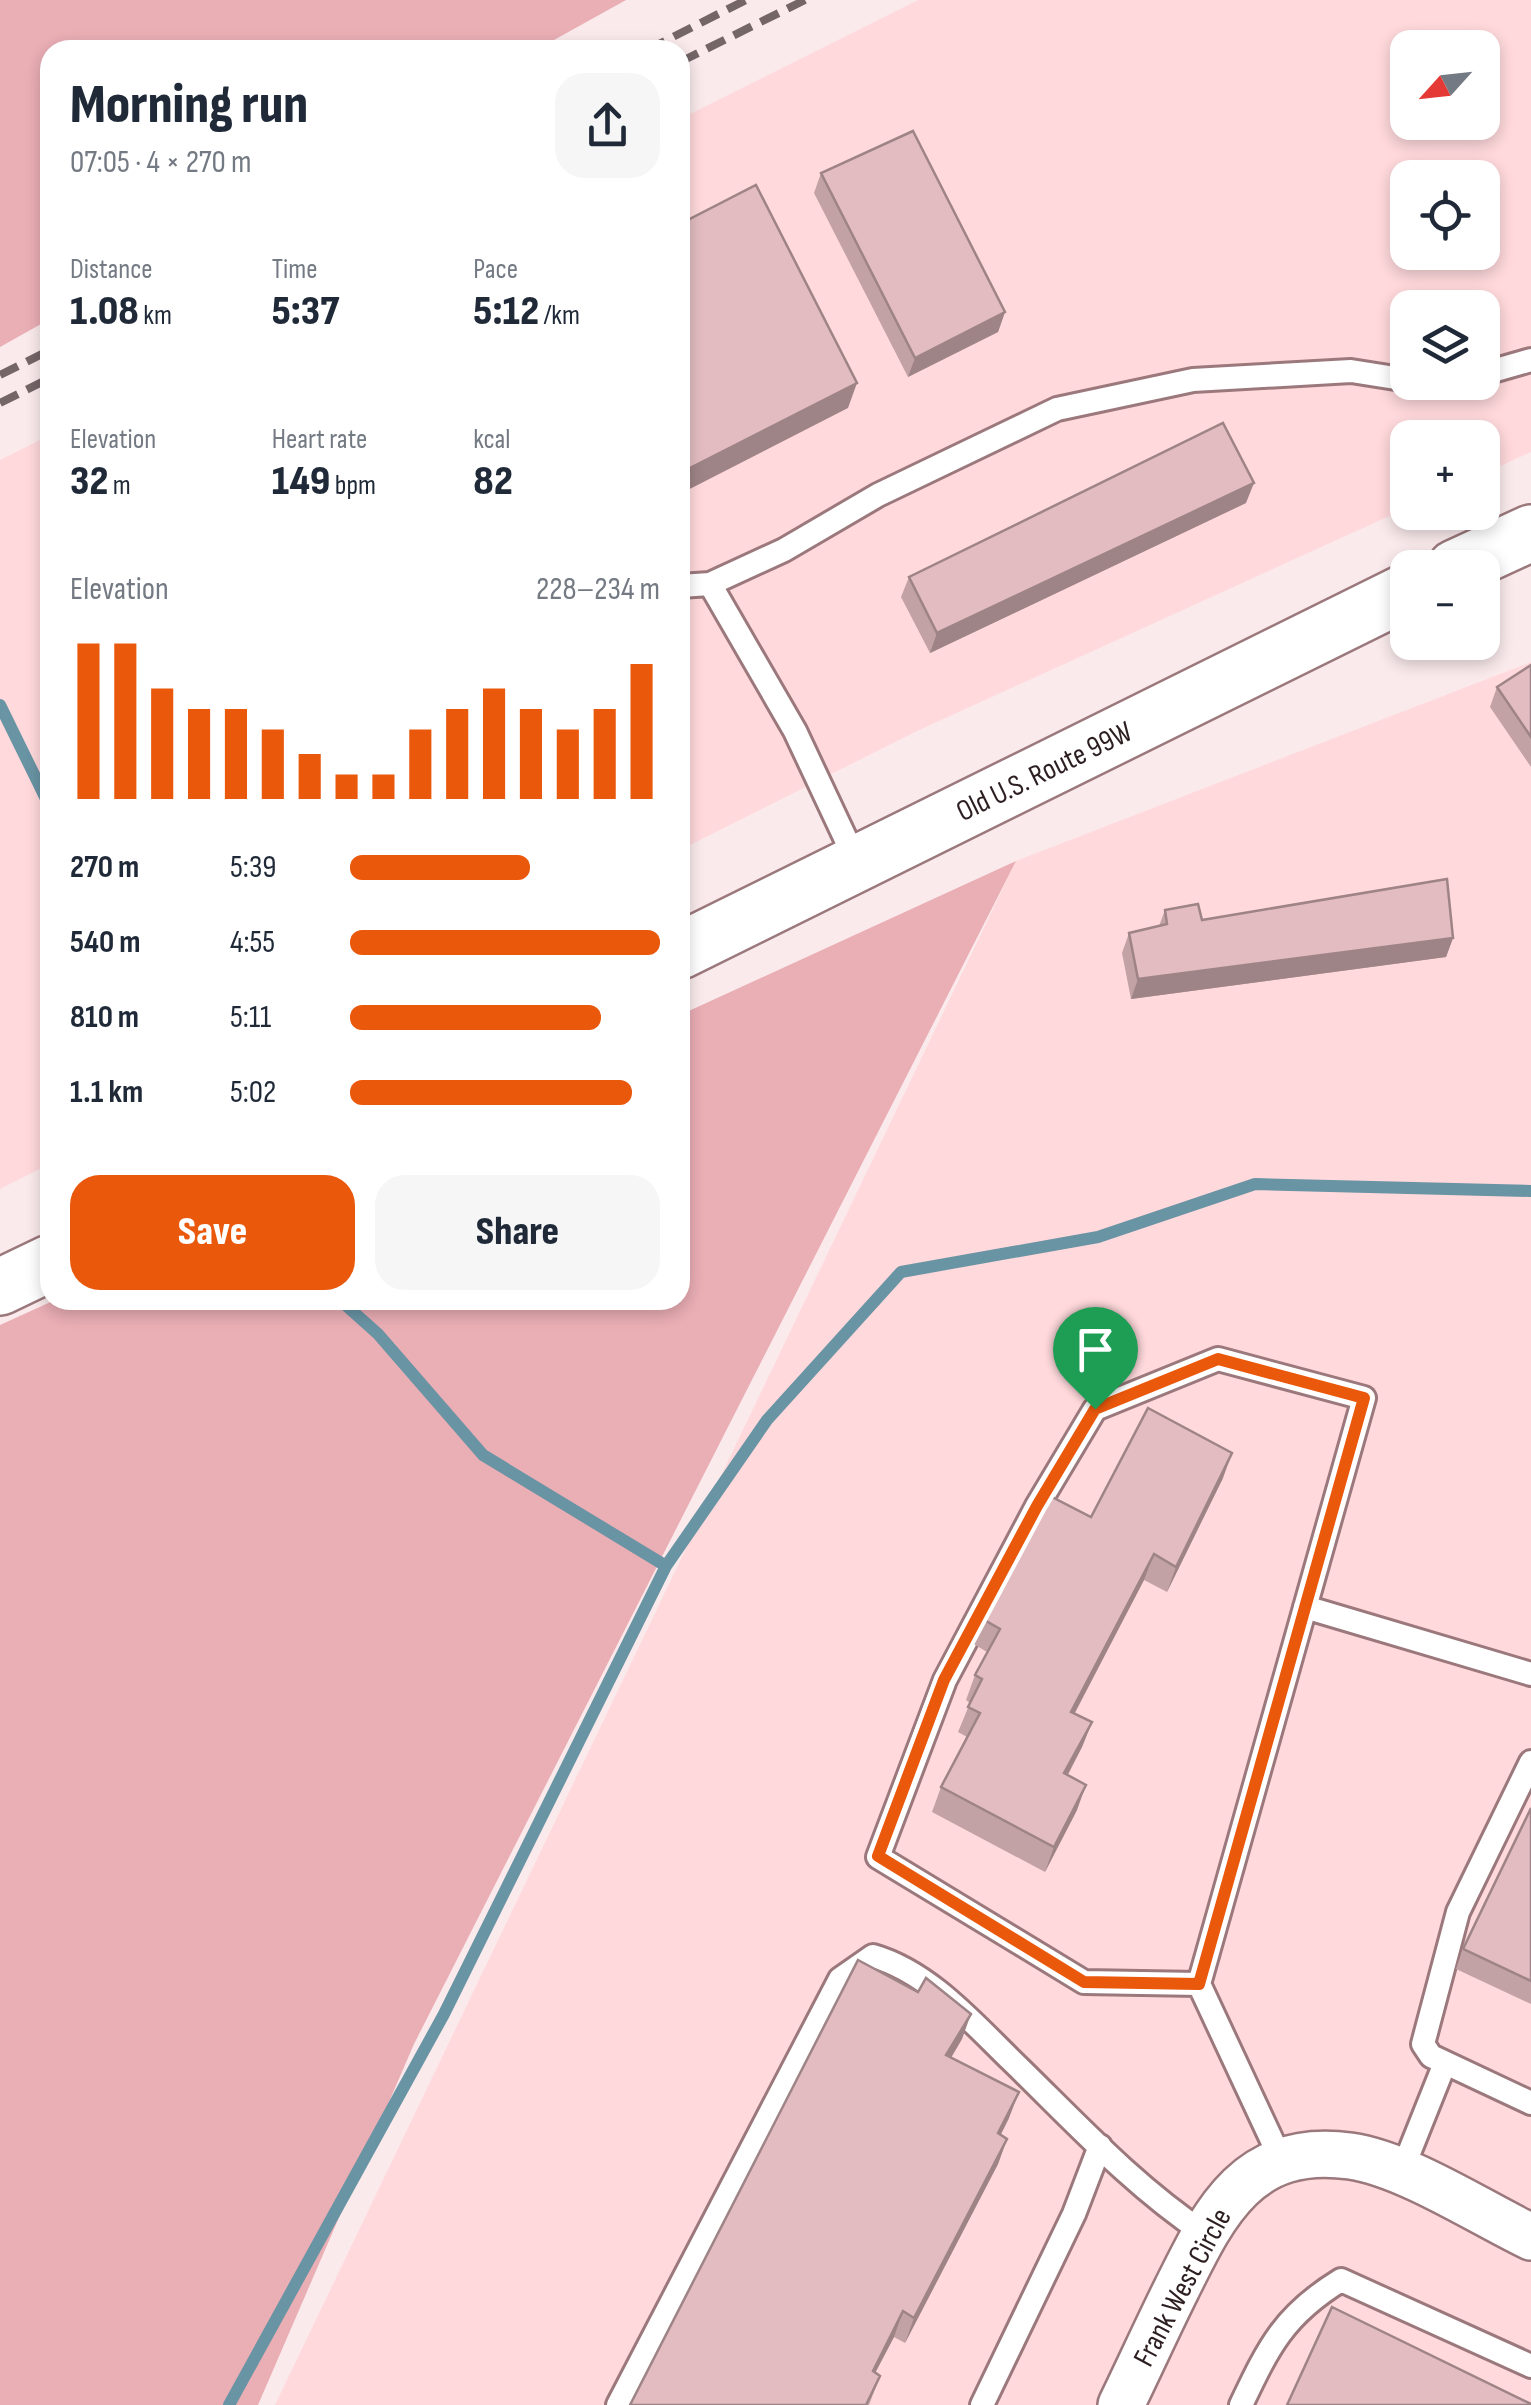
<!DOCTYPE html>
<html lang="en">
<head>
<meta charset="utf-8">
<style>
	body { margin:0; font-family:"Sofia Sans Condensed",sans-serif; background:#f6f6f7; color:#1f2937; height:100vh; display:flex; flex-direction:column; font-size:38px; white-space:nowrap }
	* { box-sizing:border-box; margin:0 }
	p { font-size:32px; color:#747a83 }
	.icon { flex:none; width:55px; height:55px; fill:none; stroke:currentColor; stroke-width:2; stroke-linecap:round; stroke-linejoin:round }
	.map { position:relative; flex:1; overflow:hidden }
	.side { position:absolute; left:40px; top:40px; width:650px; height:1270px; display:flex; flex-direction:column; background:#fff; border-radius:30px; box-shadow:0 5px 15px #0003 }
	.side>* { flex:none }
	.needle { width:65px; rotate:243deg }
	.tools { position:absolute; left:1390px; top:30px; display:grid; gap:20px }
	.tools a { display:grid; place-items:center; width:110px; height:110px; border-radius:20px; background:#fff; box-shadow:0 5px 15px #0003; font-size:50px }
	.pin { position:absolute; display:grid; place-items:center; width:85px; height:85px; color:#fff; margin:-102px -42px; border-radius:50% 50% 50% 0; rotate:-45deg; box-shadow:0 0 10px #0007 }
	.pin .icon { rotate:45deg }
	.round { display:grid; place-items:center; flex:none; width:105px; height:105px; border-radius:30px; background:#f6f6f7 }
	.summary { display:flex; align-items:center; justify-content:space-between; height:170px; padding:0 30px }
	h1 { font-size:55px; font-weight:800; line-height:75px }
	.figures { display:grid; grid-template-columns:repeat(3,1fr); gap:15px; height:170px; padding:10px 30px }
	.figures div { display:grid; align-content:center }
	.figures b { font-size:42px; font-weight:800 }
	.figures small { font-size:28px; font-weight:400 }
	.figures p { font-size:28px }
	.chart { height:280px; padding:20px 30px }
	.chart p { display:flex; justify-content:space-between }
	.chart svg { width:100%; height:180px; margin-top:10px; stroke:#ea580c; stroke-width:6 }
	.button { display:flex; gap:20px; margin-top:auto; padding:20px 30px }
	.button a { flex:1; height:115px; border-radius:30px; background:#ea580c; color:#fff; font-size:40px; font-weight:800; line-height:115px; text-align:center }
	.button a+a { background:#f6f6f7; color:#1f2937 }
	ul { padding:0 30px; list-style:none; font-size:32px }
	li { display:grid; grid-template-columns:160px 120px 1fr; align-items:center; height:75px }
	li i { height:25px; border-radius:12px; background:#ea580c }
	.map>svg:first-child { display:block }
	.built { fill:#ffd9dc; fill-rule:evenodd }
	.green { fill:#eaaeb5 }
	.lines { fill:none; stroke-linecap:round; stroke-linejoin:round }
	.stream { stroke:#6994a4; stroke-width:12 }
	.lane-casing { stroke:#9b787c; stroke-width:28 }
	.street-casing { stroke:#9b787c; stroke-width:50 }
	.secondary-casing { stroke:#9b787c; stroke-width:60 }
	.lane { stroke:#fff; stroke-width:22 }
	.street { stroke:#fff; stroke-width:45 }
	.secondary { stroke:#fff; stroke-width:55 }
	.rail { stroke:#746567; stroke-width:8; stroke-dasharray:20 10; stroke-linecap:butt }
	.wall { fill:#c2a2a5 }
	.shaded-wall { fill:#9e8486 }
	.building { fill:#e2bcc0; stroke:#9e8486; stroke-width:2.5 }
	.route-casing { stroke:#fff; stroke-width:20 }
	.route { stroke:#ea580c; stroke-width:12 }
	.labels { text-anchor:middle; stroke-width:8; stroke-linejoin:round; paint-order:stroke }
	.street-label { font-size:30px; fill:#2d1f21; stroke:#fff }
</style>
</head>
<body>
<div class="map">
<svg width="1531" height="2405" viewBox="0 0 1531 2405">
	<rect width="100%" height="100%" fill="#faeaec"/>
	<path class="built" d="M918,0H1531V452L1483,474L1482,438H1408L1407,508L917,731L680,850V119ZM1408,48H1482V122H1408ZM1408,178H1482V252H1408ZM1408,308H1482V382H1408Z
		M50,435V1164L0,1189V460Z
		M1531,662V2405H275L1016,861Z"/>
	<path class="green" d="M0,0H626L536,50H50V319L0,347Z
		M1016,861L414,2044L258,2405H0V1325L55,1300H680V1015Z"/>
	<g class="lines">
		<path class="stream" d="M0,705L50,807
			M340,1300L378,1334L483,1455L666,1566
			M229,2405L444,2014L666,1566L767,1420L901,1272L1098,1237L1255,1184L1531,1191"/>
		<defs>
			<path id="lane" d="M1482,374L1531,360
				M1420,382L1442,386L1455,382
				M710,584L795,731L857,863
				M680,586L710,584L784,550L878,495L1057,409L1193,380L1351,371L1408,380
				M1305,1607L1531,1674
				M1531,1762L1458,1912L1423,2044L1431,2056L1531,2103
				M1199,1984L1364,1398L1218,1359L1095,1409L1037,1506L945,1680L878,1857L1084,1982L1199,1984L1282,2162
				M1401,2173L1445,2063
				M618,2405L840,1979L873,1956C928,1972 970,2020 1011,2060C1073,2120 1132,2185 1204,2233
				M982,2405L1074,2214L1100,2146
				M1241,2405C1269,2346 1284,2315 1341,2280L1531,2366"/>
			<path id="street" d="M1121,2405C1140,2366 1158,2326 1177,2288C1215,2211 1248,2142 1350,2156C1406,2164 1479,2212 1531,2237"/>
			<path id="secondary" d="M1455,568L1531,533
				M680,951L1408,591
				M0,1287L50,1263"/>
		</defs>
		<use href="#lane" class="lane-casing"/>
		<use href="#street" class="street-casing"/>
		<use href="#secondary" class="secondary-casing"/>
		<use href="#lane" class="lane"/>
		<use href="#street" class="street"/>
		<use href="#secondary" class="secondary"/>
		<path class="rail" d="M647,50L746,0
			M680,62L805,0
			M0,375L50,350
			M0,403L50,378"/>
	</g>
	<path class="wall" d="M821,173L1005,312L998,332L908,377L814,193Z
		M1246,503L930,653L901,597L909,577Z
		M1531,665V767L1490,707L1497,687Z
		M1165,910L1202,920L1453,938L1446,957L1131,999L1122,953L1129,933L1159,926Z
		M1223,1478L1167,1592L1144,1580L1075,1713L1092,1722L1082,1747L1068,1775L1077,1810L1045,1872L932,1812L941,1787L967,1737L958,1732L970,1703L966,1700L975,1675L987,1652L972,1643L981,1618L1091,1517Z
		M1531,1808V2004L1456,1969L1463,1949Z
		M962,2039L951,2058L1009,2118L1001,2134L1007,2139L998,2164L905,2343L894,2337L875,2373L880,2376L869,2405H630Z"/>
	<path class="shaded-wall" d="M1005,312L998,332L908,377L915,358Z
		M857,383L848,408L680,494V473Z
		M1254,483L1246,503L930,653L937,633Z
		M1453,938L1446,957L1131,999L1138,979Z
		M1232,1453L1223,1478L1167,1592L1176,1567Z
		M1154,1554L1144,1580L1062,1737L1071,1712Z
		M1092,1722L1082,1747L1055,1798L1064,1773Z
		M1086,1785L1077,1810L1045,1872L1054,1847Z
		M971,2014L962,2039L937,2081L946,2055Z
		M1019,2092L1009,2118L989,2158L998,2133Z
		M1007,2139L998,2164L905,2343L914,2318Z
		M903,2311L894,2337L863,2396L873,2371Z"/>
	<path class="building" d="M913,131L1005,312L915,358L821,173Z
		M756,185L857,383L680,473V224Z
		M1223,423L1254,483L937,633L909,577Z
		M1531,665V737L1497,687Z
		M1447,879L1453,938L1138,979L1129,933L1167,924L1165,910L1198,904L1202,920Z
		M1148,1408L1232,1453L1176,1567L1154,1554L1071,1712L1092,1722L1064,1773L1086,1785L1054,1847L941,1787L980,1713L968,1707L982,1679L975,1675L1000,1629L981,1618L1046,1494L1091,1517Z
		M1531,1808V1981L1463,1949Z
		M858,1960L918,1992L926,1978L971,2014L946,2055L1019,2092L998,2133L1007,2139L914,2318L903,2311L873,2371L880,2376L866,2405H630Z
		M1332,2307L1531,2404V2405H1287Z"/>
	<g class="lines">
		<defs>
			<path id="route" d="M1218,1359L1364,1398L1199,1984L1084,1982L878,1856L944,1680L1037,1506L1095,1409Z"/>
		</defs>
		<use href="#route" class="route-casing"/>
		<use href="#route" class="route"/>
	</g>
	<g class="labels">
		<g class="street-label">
			<text transform="translate(1044 771) rotate(-26)" y="10">Old U.S. Route 99W</text>
			<text transform="translate(1182 2287) rotate(-62)" y="10">Frank West Circle</text>
		</g>
	</g>
</svg>
<div class="tools">
<a><svg class="needle" viewBox="-14 -14 28 28"><path d="M0-13l5 13h-10z" fill="#e53935"/><path d="M0 13l5-13h-10z" fill="#747a83"/></svg></a>
<a><svg class="icon" aria-label="locate" viewBox="0 0 24 24"><circle cx="12" cy="12" r="6"/><path d="M12 2v4M12 18v4M2 12h4M18 12h4"/></svg></a>
<a><svg class="icon" aria-label="layers" viewBox="0 0 24 24"><path d="M12 4l9 5-9 5-9-5zM3 14l9 5 9-5"/></svg></a>
<a>+</a>
<a>−</a>
</div>
<div class="pin" style="left:1095px;top:1409px;background:#1e9e55"><svg class="icon" aria-label="arrive" viewBox="0 0 24 24"><path d="M6 21V4h12l-3 4 3 4H6"/></svg></div>
<section class="side">
<div class="summary"><div><h1>Morning run</h1><p>07:05 · 4 × 270 m</p></div><a class="round"><svg class="icon" aria-label="share" viewBox="0 0 24 24"><path d="M12 15V3M7 8l5-5 5 5M5 13v7h14v-7"/></svg></a></div>
<div class="figures">
<div><p>Distance</p><b>1.08<small> km</small></b></div>
<div><p>Time</p><b>5:37</b></div>
<div><p>Pace</p><b>5:12<small> /km</small></b></div>
</div>
<div class="figures">
<div><p>Elevation</p><b>32<small> m</small></b></div>
<div><p>Heart rate</p><b>149<small> bpm</small></b></div>
<div><p>kcal</p><b>82</b></div>
</div>
<div class="chart"><p><span>Elevation</span>228–234 m</p>
<svg viewBox="0 0 160 44" preserveAspectRatio="none"><path d="M5 44V6M15 44V6M25 44V17M35 44V22M45 44V22M55 44V27M65 44V33M75 44V38M85 44V38M95 44V27M105 44V22M115 44V17M125 44V22M135 44V27M145 44V22M155 44V11"/></svg>
</div>
<ul>
<li><b>270 m</b>5:39<i style="width:58%"></i></li>
<li><b>540 m</b>4:55<i style="width:100%"></i></li>
<li><b>810 m</b>5:11<i style="width:81%"></i></li>
<li><b>1.1 km</b>5:02<i style="width:91%"></i></li>
</ul>
<div class="button"><a>Save</a><a>Share</a></div>
</section>
</div>
</body>
</html>
